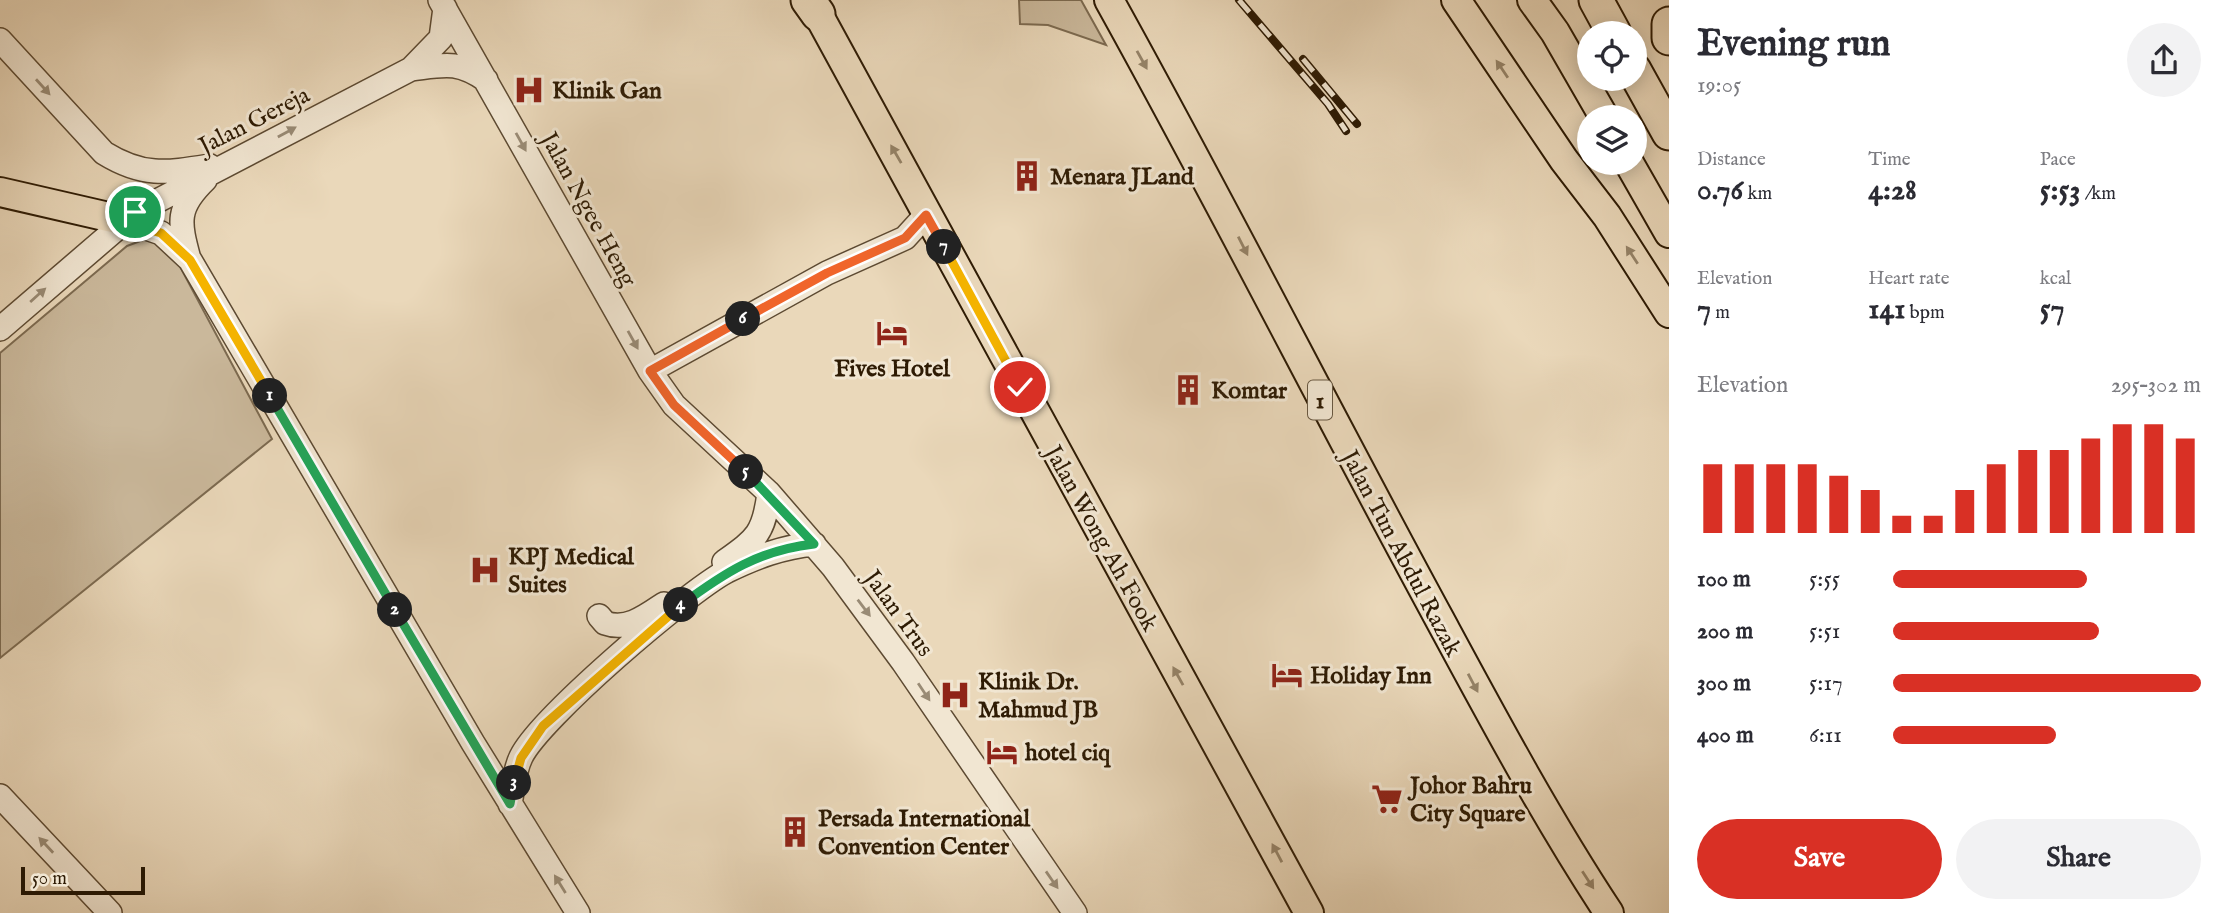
<!DOCTYPE html>
<html lang="en">
<head>
<meta charset="utf-8">
<style>
	body { margin:0; font-family:"IM FELL English",serif; background:#f2f2f3; color:#2b2b33; height:100vh; display:flex; flex-direction:column; font-size:26px; white-space:nowrap }
	* { box-sizing:border-box; margin:0 }
	p { font-size:23px; color:#7c7c81 }
	.icon { flex:none; width:38px; height:38px; fill:none; stroke:currentColor; stroke-width:2; stroke-linecap:round; stroke-linejoin:round }
	.map { position:relative; flex:1; overflow:hidden }
	.panel { display:flex; flex-direction:column; background:#fff; width:560px }
	.panel>* { flex:none }
	.fabs { position:absolute; left:1577px; top:21px; display:grid; gap:14px }
	.fabs a { display:grid; place-items:center; width:70px; height:70px; border-radius:50%; background:#fff; box-shadow:0 4px 18px #0003; font-size:35px }
	.scale { position:absolute; left:21px; bottom:18px; width:124px; box-sizing:border-box; padding-left:7px; border:4px solid #2e1b04; border-top:0; font-size:19px; line-height:24px; white-space:nowrap; color:#2e1b04; -webkit-text-stroke:5px #f1e6d2; paint-order:stroke }
	.pin { position:absolute; display:grid; place-items:center; width:60px; height:60px; color:#fff; margin:-30px; border:4px solid #fff; border-radius:50%; box-shadow:0 2px 7px #0007 }
	.km { position:absolute; width:35px; height:35px; margin:-18px; border-radius:50%; background:#222; color:#fff; font-size:19px; line-height:35px; text-align:center }
	.round { display:grid; place-items:center; flex:none; width:74px; height:74px; border-radius:37px; background:#f2f2f3 }
	.overview { display:flex; align-items:center; justify-content:space-between; height:119px; padding:0 28px }
	h1 { font-size:38px; font-weight:700; line-height:52px }
	.figures { display:grid; grid-template-columns:repeat(3,1fr); gap:10px; height:119px; padding:7px 28px }
	.figures div { display:grid; align-content:center }
	.figures b { font-size:30px; font-weight:700 }
	.figures small { font-size:19px; font-weight:400 }
	.figures p { font-size:19px }
	.chart { height:196px; padding:14px 28px }
	.chart p { display:flex; justify-content:space-between }
	.chart svg { width:100%; height:126px; margin-top:7px; stroke:#d93025; stroke-width:6 }
	.primary-button { display:flex; gap:14px; margin-top:auto; padding:14px 28px }
	.primary-button a { flex:1; height:80px; border-radius:42px; background:#d93025; color:#fff; font-size:28px; font-weight:700; line-height:80px; text-align:center }
	.primary-button a+a { background:#f2f2f3; color:#2b2b33 }
	ul { padding:0 28px; list-style:none; font-size:23px }
	li { display:grid; grid-template-columns:112px 84px 1fr; align-items:center; height:52px }
	li i { height:18px; border-radius:9px; background:#d93025 }
	main { display:flex; flex:1; min-height:0 }
	.map>svg:first-child { display:block }
	.green { fill:#cab89b; stroke:#7c6a50; stroke-width:2 }
	.lines { fill:none; stroke-linecap:round; stroke-linejoin:round }
	.minor-casing { stroke:#5d4a32; stroke-width:26 }
	.major-casing { stroke:#2e1b04; stroke-width:32 }
	.highway-casing { stroke:#2e1b04; stroke-width:37 }
	.minor { stroke:#f1e6d2; stroke-width:23 }
	.major { stroke:#ead8ba; stroke-width:28 }
	.highway { stroke:#ead8ba; stroke-width:33 }
	.rail-casing { stroke:#2e1b04; stroke-width:8 }
	.rail { stroke:#f1e6d2; stroke-width:5; stroke-dasharray:16; stroke-linecap:butt }
	.oneway { fill:#958368 }
	.oneway2 { fill:#998b75 }
	.split-1-casing { stroke:#fff; stroke-width:14 }
	.split-2-casing { stroke:#fff; stroke-width:14 }
	.split-3-casing { stroke:#fff; stroke-width:14 }
	.split-4-casing { stroke:#fff; stroke-width:14 }
	.split-5-casing { stroke:#fff; stroke-width:14 }
	.split-6-casing { stroke:#fff; stroke-width:14 }
	.split-7-casing { stroke:#fff; stroke-width:14 }
	.split-8-casing { stroke:#fff; stroke-width:14 }
	.split-1 { stroke:#f5b400; stroke-width:9 }
	.split-2 { stroke:#22a559; stroke-width:9 }
	.split-3 { stroke:#22a559; stroke-width:9 }
	.split-4 { stroke:#f5b400; stroke-width:9 }
	.split-5 { stroke:#22a559; stroke-width:9 }
	.split-6 { stroke:#f0652b; stroke-width:9 }
	.split-7 { stroke:#f0652b; stroke-width:9 }
	.split-8 { stroke:#f5b400; stroke-width:9 }
	.labels { text-anchor:middle; stroke-width:6; stroke-linejoin:round; paint-order:stroke }
	.shield { fill:#f1e6d2; stroke:#685842; stroke-width:2 }
	.shield-label { font-size:23px; font-weight:bold; fill:#2e1b04 }
	.poi-label { font-size:24px; font-weight:bold; fill:#2e1b04; stroke:#f1e6d2; text-anchor:start }
	.street-label { font-size:24px; fill:#2e1b04; stroke:#f1e6d2 }
</style>
</head>
<body>
<main>
<div class="map">
<svg width="1669" height="913" viewBox="0 0 1669 913">
	<rect width="100%" height="100%" fill="#ead8ba"/>
	<filter id="stains"><feTurbulence type="fractalNoise" baseFrequency=".00286" numOctaves="4"/><feColorMatrix values="0 0 0 0 .2 0 0 0 0 .09 0 0 0 0 .02 0 0 0 .5 -.17"/></filter>
	<radialGradient id="worn" r=".72"><stop offset=".6" stop-color="#630" stop-opacity="0"/><stop offset="1" stop-color="#630" stop-opacity=".3"/></radialGradient>
	<path class="green" d="M1019,0H1081L1106,45L1048,25L1020,24Z
		M151,237L169,246L272,439L0,658V353L127,246Z"/>
	<g class="lines">
		<defs>
			<path id="minor" d="M440,0L650,371L674,405L769,493L833,567L903,662L1075,913
				M0,40L104,153C143,177 166,173 210,166
				M411,69C444,65 457,60 486,80
				M126,221L161,233L190,260L473,743L578,913
				M189,259C179,222 176,208 205,180
				M0,329L136,212L411,69L441,38L445,8
				M650,371L827,273L905,238L926,215
				M724,562C756,539 764,534 769,493
				M599,616L605,623C627,631 646,616 664,604
				M0,796L110,913
				M510,804C513,789 514,771 521,757C539,719 687,592 727,571C756,557 782,547 814,544"/>
			<path id="major" d="M1109,0C1223,205 1328,414 1440,620C1494,720 1547,819 1609,913
				M1456,0L1564,160L1607,216L1669,313
				M1532,0L1555,32L1604,117
				M818,14L1309,913
				M1629,163L1669,233
				M0,192L126,221"/>
			<path id="highway" d="M808,0L818,14
				M1596,0L1614,33
				M1669,24V38
				M1634,70L1669,133"/>
		</defs>
		<use href="#minor" class="minor-casing"/>
		<use href="#major" class="major-casing"/>
		<use href="#highway" class="highway-casing"/>
		<use href="#minor" class="minor"/>
		<use href="#major" class="major"/>
		<use href="#highway" class="highway"/>
		<defs>
			<path id="rail" d="M1239,0L1328,104L1346,131
				M1303,59L1357,124"/>
		</defs>
		<use href="#rail" class="rail-casing"/>
		<use href="#rail" class="rail"/>
	</g>
	<defs><path id="oneway-solid" d="M-6-.8H1V-3.2L6.5 0L1 3.2V.8H-6Z" transform="scale(1.75)"/></defs>
	<g class="oneway">
		<use href="#oneway-solid" transform="translate(1142 60) rotate(61)"/>
		<use href="#oneway-solid" transform="translate(1502 69) rotate(-124)"/>
		<use href="#oneway-solid" transform="translate(896 154) rotate(-120)"/>
		<use href="#oneway-solid" transform="translate(1243 246) rotate(63)"/>
		<use href="#oneway-solid" transform="translate(1632 255) rotate(-123)"/>
		<use href="#oneway-solid" transform="translate(1178 676) rotate(-119)"/>
		<use href="#oneway-solid" transform="translate(1473 683) rotate(62)"/>
		<use href="#oneway-solid" transform="translate(1277 853) rotate(-118)"/>
		<use href="#oneway-solid" transform="translate(1588 880) rotate(57)"/>
	</g>
	<g class="oneway2">
		<use href="#oneway-solid" transform="translate(43 87) rotate(48)"/>
		<use href="#oneway-solid" transform="translate(287 132) rotate(-29)"/>
		<use href="#oneway-solid" transform="translate(521 142) rotate(61)"/>
		<use href="#oneway-solid" transform="translate(38 295) rotate(-42)"/>
		<use href="#oneway-solid" transform="translate(633 340) rotate(61)"/>
		<use href="#oneway-solid" transform="translate(864 608) rotate(53)"/>
		<use href="#oneway-solid" transform="translate(924 692) rotate(56)"/>
		<use href="#oneway-solid" transform="translate(46 845) rotate(-133)"/>
		<use href="#oneway-solid" transform="translate(1052 880) rotate(55)"/>
		<use href="#oneway-solid" transform="translate(560 884) rotate(-122)"/>
	</g>
	<g class="lines">
		<defs>
			<path id="split-1" d="M135,212L126,222L161,233L190,260L270,396"/>
			<path id="split-2" d="M270,396L395,610"/>
			<path id="split-3" d="M395,610L510,804L514,783"/>
			<path id="split-4" d="M514,783L521,758L543,726L681,605"/>
			<path id="split-5" d="M681,605C724,573 759,550 814,544L746,472"/>
			<path id="split-6" d="M743,319L650,371L674,405L746,472"/>
			<path id="split-7" d="M743,319L827,273L905,238L926,215L944,247"/>
			<path id="split-8" d="M944,247L1020,387"/>
		</defs>
		<use href="#split-1" class="split-1-casing"/>
		<use href="#split-2" class="split-2-casing"/>
		<use href="#split-3" class="split-3-casing"/>
		<use href="#split-4" class="split-4-casing"/>
		<use href="#split-5" class="split-5-casing"/>
		<use href="#split-6" class="split-6-casing"/>
		<use href="#split-7" class="split-7-casing"/>
		<use href="#split-8" class="split-8-casing"/>
		<use href="#split-1" class="split-1"/>
		<use href="#split-2" class="split-2"/>
		<use href="#split-3" class="split-3"/>
		<use href="#split-4" class="split-4"/>
		<use href="#split-5" class="split-5"/>
		<use href="#split-6" class="split-6"/>
		<use href="#split-7" class="split-7"/>
		<use href="#split-8" class="split-8"/>
	</g>
	<defs>
		<symbol id="hospital-bare" viewBox="-9 -9 18 18"><path d="M-5-5h3v3.5h4V-5h3V5h-3V1.5h-4V5h-3Z" fill="#8f2418" stroke="#f1e6d2" stroke-width="2.5" paint-order="stroke"/></symbol>
		<symbol id="building-bare" viewBox="-9 -9 18 18"><path d="M-4-6H4V6H1V3H-1V6H-4ZM-2.5-4.3h1.7v1.8h-1.7ZM.8-4.3h1.7v1.8H.8ZM-2.5-1h1.7V.8h-1.7ZM.8-1h1.7V.8H.8Z" fill="#8f2418" stroke="#f1e6d2" stroke-width="2.5" paint-order="stroke"/></symbol>
		<symbol id="hotel-bare" viewBox="-9 -9 18 18"><path d="M-6-4.5h1.5V1H6V5H4.5V3h-9V5H-6ZM-4 0a1.8 1.8 0 1 1 3.6 0ZM.5 0V-2.5h3Q6-2.5 6 0Z" fill="#8f2418" stroke="#f1e6d2" stroke-width="2.5" paint-order="stroke"/></symbol>
		<symbol id="supermarket-bare" viewBox="-9 -9 18 18"><path d="M-6-5.5h2.5l.6 2H6L4.5 2H-2.5L-4.4-4H-6ZM-1.5 3.2a1.3 1.3 0 1 0 .1 0ZM3 3.2a1.3 1.3 0 1 0 .1 0Z" fill="#8f2418" stroke="#f1e6d2" stroke-width="2.5" paint-order="stroke"/></symbol>
	</defs>
	<g fill-rule="evenodd">
		<use href="#hospital-bare" x="507" y="68" width="44" height="44"/>
		<use href="#building-bare" x="1005" y="154" width="44" height="44"/>
		<use href="#hotel-bare" x="870" y="311" width="44" height="44"/>
		<use href="#building-bare" x="1166" y="368" width="44" height="44"/>
		<use href="#hospital-bare" x="463" y="548" width="44" height="44"/>
		<use href="#hotel-bare" x="1265" y="653" width="44" height="44"/>
		<use href="#hospital-bare" x="933" y="673" width="44" height="44"/>
		<use href="#hotel-bare" x="980" y="730" width="44" height="44"/>
		<use href="#supermarket-bare" x="1365" y="777" width="44" height="44"/>
		<use href="#building-bare" x="773" y="810" width="44" height="44"/>
	</g>
	<g class="labels">
		<rect class="shield" x="1308" y="380.5" width="24" height="39" rx="5"/>
		<g class="shield-label">
			<text x="1320" y="408">1</text>
		</g>
		<g class="poi-label">
			<text x="552" y="98">Klinik Gan</text>
			<text x="1050" y="184">Menara JLand</text>
			<text x="892" y="376" text-anchor="middle">Fives Hotel</text>
			<text x="1211" y="398">Komtar</text>
			<text x="508" y="564">KPJ Medical<tspan x="508" dy="28">Suites</tspan></text>
			<text x="1310" y="683">Holiday Inn</text>
			<text x="978" y="689">Klinik Dr.<tspan x="978" dy="28">Mahmud JB</tspan></text>
			<text x="1025" y="760">hotel ciq</text>
			<text x="1410" y="793">Johor Bahru<tspan x="1410" dy="28">City Square</tspan></text>
			<text x="818" y="826">Persada International<tspan x="818" dy="28">Convention Center</tspan></text>
		</g>
		<g class="street-label">
			<text transform="translate(254 120) rotate(-27)" y="8">Jalan Gereja</text>
			<text transform="translate(589 209) rotate(61)" y="8">Jalan Ngee Heng</text>
			<text transform="translate(1102 538) rotate(61)" y="8">Jalan Wong Ah Fook</text>
			<text transform="translate(1402 553) rotate(62)" y="8">Jalan Tun Abdul Razak</text>
			<text transform="translate(899 613) rotate(54)" y="8">Jalan Trus</text>
		</g>
	</g>
	<rect width="100%" height="100%" filter="url(#stains)"/>
	<rect width="100%" height="100%" fill="url(#worn)"/>
</svg>
<div class="fabs">
<a><svg class="icon" aria-label="locate" viewBox="0 0 24 24"><circle cx="12" cy="12" r="6"/><path d="M12 2v4M12 18v4M2 12h4M18 12h4"/></svg></a>
<a><svg class="icon" aria-label="layers" viewBox="0 0 24 24"><path d="M12 4l9 5-9 5-9-5zM3 14l9 5 9-5"/></svg></a>
</div>
<div class="scale">50 m</div>
<div class="pin" style="left:135px;top:212px;background:#1e9e55"><svg class="icon" aria-label="arrive" viewBox="0 0 24 24"><path d="M6 21V4h12l-3 4 3 4H6"/></svg></div>
<div class="pin" style="left:1020px;top:387px;background:#d93025"><svg class="icon" aria-label="check" viewBox="0 0 24 24"><path d="M5 12l5 5 9-10"/></svg></div>
<b class="km" style="left:270px;top:396px">1</b>
<b class="km" style="left:395px;top:610px">2</b>
<b class="km" style="left:514px;top:783px">3</b>
<b class="km" style="left:681px;top:605px">4</b>
<b class="km" style="left:746px;top:472px">5</b>
<b class="km" style="left:743px;top:319px">6</b>
<b class="km" style="left:944px;top:247px">7</b>
</div>
<section class="panel">
<div class="overview"><div><h1>Evening run</h1><p>19:05</p></div><a class="round"><svg class="icon" aria-label="share" viewBox="0 0 24 24"><path d="M12 15V3M7 8l5-5 5 5M5 13v7h14v-7"/></svg></a></div>
<div class="figures">
<div><p>Distance</p><b>0.76<small> km</small></b></div>
<div><p>Time</p><b>4:28</b></div>
<div><p>Pace</p><b>5:53<small> /km</small></b></div>
</div>
<div class="figures">
<div><p>Elevation</p><b>7<small> m</small></b></div>
<div><p>Heart rate</p><b>141<small> bpm</small></b></div>
<div><p>kcal</p><b>57</b></div>
</div>
<div class="chart"><p><span>Elevation</span>295–302 m</p>
<svg viewBox="0 0 160 44" preserveAspectRatio="none"><path d="M5 44V20M15 44V20M25 44V20M35 44V20M45 44V24M55 44V29M65 44V38M75 44V38M85 44V29M95 44V20M105 44V15M115 44V15M125 44V11M135 44V6M145 44V6M155 44V11"/></svg>
</div>
<ul>
<li><b>100 m</b>5:55<i style="width:63%"></i></li>
<li><b>200 m</b>5:51<i style="width:67%"></i></li>
<li><b>300 m</b>5:17<i style="width:100%"></i></li>
<li><b>400 m</b>6:11<i style="width:53%"></i></li>
</ul>
<div class="primary-button"><a>Save</a><a>Share</a></div>
</section>
</main>
</body>
</html>
